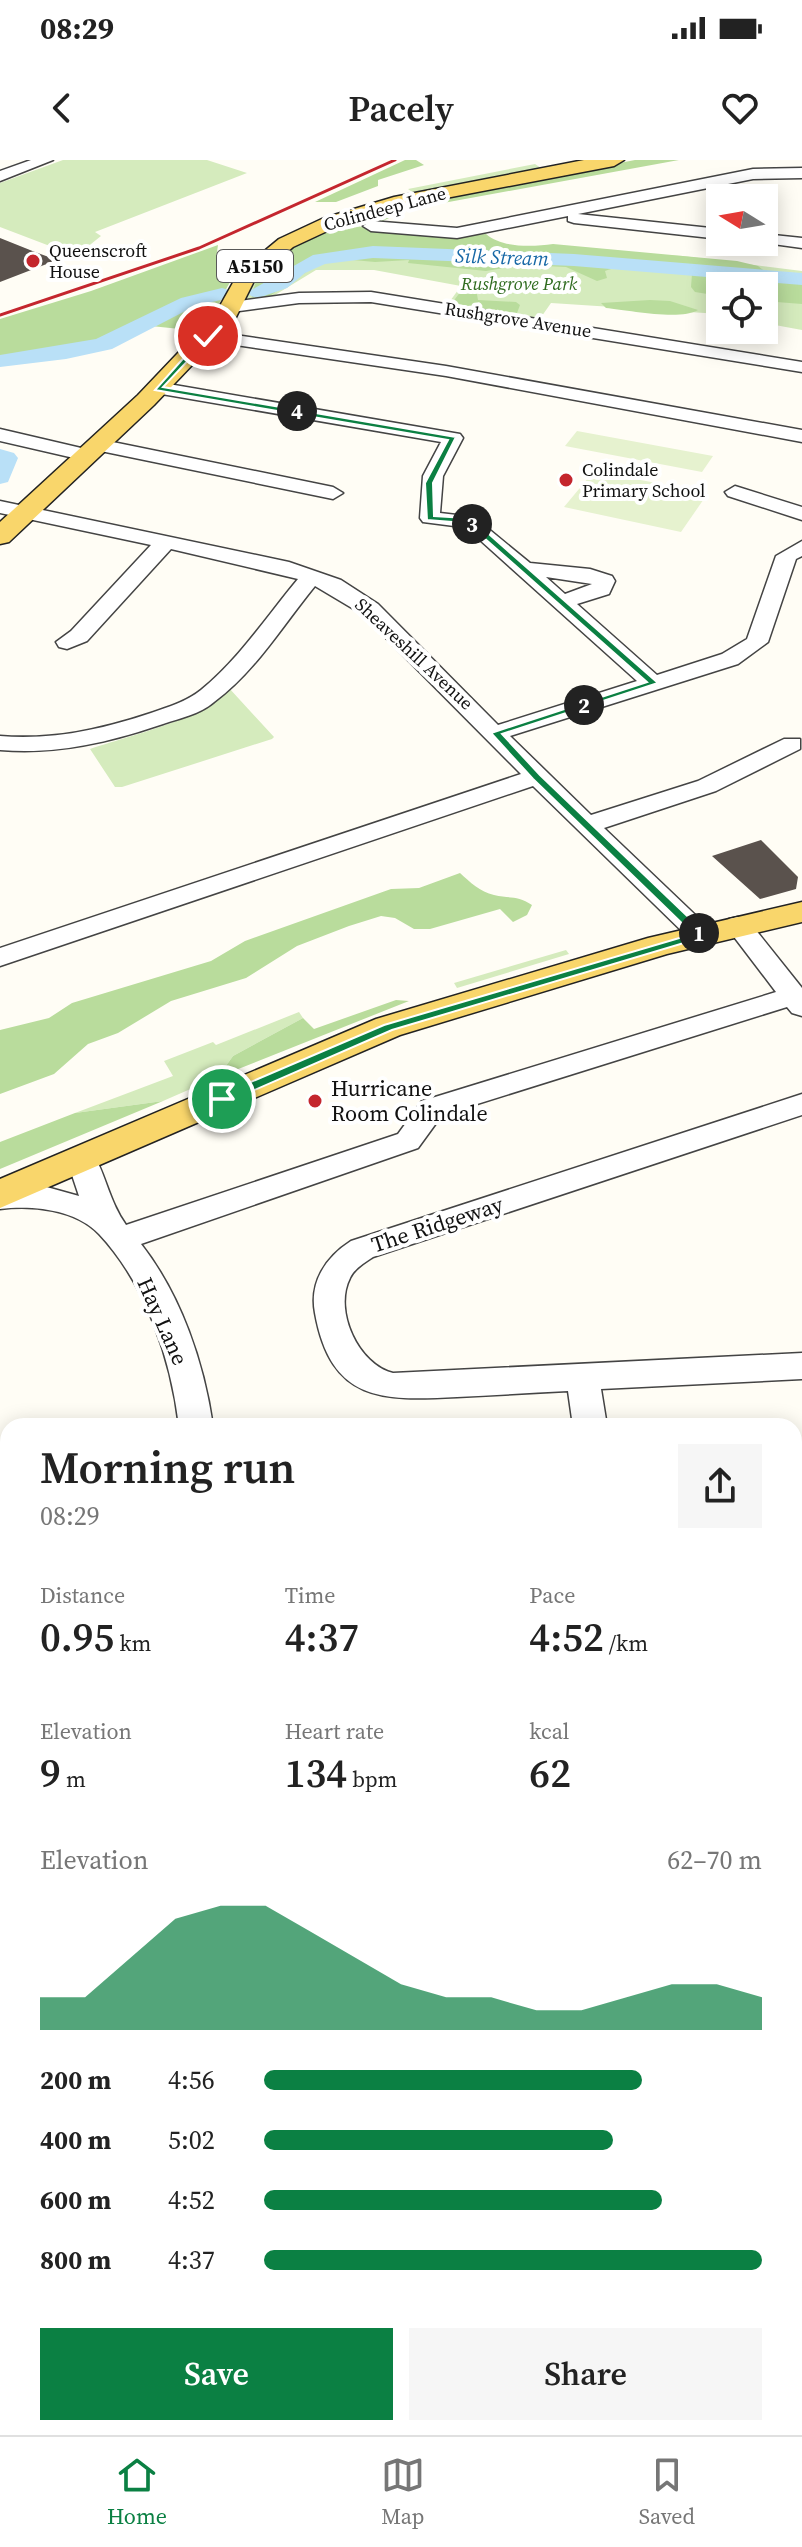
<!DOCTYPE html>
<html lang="en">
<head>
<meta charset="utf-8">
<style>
	body { margin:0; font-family:"Source Serif 4",serif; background:#f6f6f6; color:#222; height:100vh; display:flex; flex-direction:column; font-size:30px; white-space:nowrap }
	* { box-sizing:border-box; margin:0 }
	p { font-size:26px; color:#767676 }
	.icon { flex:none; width:44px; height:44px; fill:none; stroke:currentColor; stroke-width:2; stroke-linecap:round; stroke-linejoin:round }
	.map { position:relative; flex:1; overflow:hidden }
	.drawer { position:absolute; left:0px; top:1258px; width:802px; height:1018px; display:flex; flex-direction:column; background:#fff; border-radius:24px 24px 0 0; box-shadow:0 4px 20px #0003 }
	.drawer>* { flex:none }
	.needle { width:52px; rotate:281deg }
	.tools { position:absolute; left:706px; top:24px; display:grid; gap:16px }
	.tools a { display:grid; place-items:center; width:72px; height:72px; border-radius:0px; background:#fff; box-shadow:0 4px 20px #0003; font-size:40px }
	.pin { position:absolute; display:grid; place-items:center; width:68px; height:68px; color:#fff; margin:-34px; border:4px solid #fff; border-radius:50%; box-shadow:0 2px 8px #0007 }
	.km { position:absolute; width:40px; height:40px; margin:-20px; border-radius:50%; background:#222; color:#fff; font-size:22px; line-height:40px; text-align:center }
	.round { display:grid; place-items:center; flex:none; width:84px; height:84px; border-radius:0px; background:#f6f6f6 }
	.overview { display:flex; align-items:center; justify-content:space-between; height:136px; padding:0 40px }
	h1 { font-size:44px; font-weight:600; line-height:60px }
	.stats { display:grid; grid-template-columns:repeat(3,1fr); gap:12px; height:136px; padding:8px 40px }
	.stats div { display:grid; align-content:center }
	.stats b { font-size:40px; font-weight:600 }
	.stats small { font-size:22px; font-weight:400 }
	.stats p { font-size:22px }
	.chart { height:224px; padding:16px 40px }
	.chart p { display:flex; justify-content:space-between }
	.chart svg { width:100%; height:144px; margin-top:8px; fill:#0b8043; opacity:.7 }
	.action { display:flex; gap:16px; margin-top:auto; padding:16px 40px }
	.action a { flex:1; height:92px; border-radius:0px; background:#0b8043; color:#fff; font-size:32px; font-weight:600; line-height:92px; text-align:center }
	.action a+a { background:#f6f6f6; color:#222 }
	ul { padding:0 40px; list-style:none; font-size:26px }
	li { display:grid; grid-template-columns:128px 96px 1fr; align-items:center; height:60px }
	li i { height:20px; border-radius:10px; background:#0b8043 }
	.status { display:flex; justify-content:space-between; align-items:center; height:56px; padding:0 40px; background:#fff; direction:ltr }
	.status svg { height:22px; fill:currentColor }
	header { display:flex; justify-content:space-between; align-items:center; height:104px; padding:0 40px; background:#fff; font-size:36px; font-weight:600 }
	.dock { display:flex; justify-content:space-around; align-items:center; height:112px; border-top:2px solid #e0e0e0; background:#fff; font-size:22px; color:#767676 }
	.dock a { display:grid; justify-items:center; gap:4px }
	.dock .current { color:#0b8043 }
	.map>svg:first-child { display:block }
	.green { fill:#d5ebbd }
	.forest { fill:#b9dc9c }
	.pitch { fill:#e6f2cf }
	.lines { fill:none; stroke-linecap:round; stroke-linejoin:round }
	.river { fill:#b9e0f7; fill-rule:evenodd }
	.building { fill:#5a524d }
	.minor-casing { stroke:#444; stroke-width:3 }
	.major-casing { stroke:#222; stroke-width:3 }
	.minor { fill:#fff; fill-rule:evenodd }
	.major { fill:#f9d66b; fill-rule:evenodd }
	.rail { stroke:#c4262e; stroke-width:3 }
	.route { fill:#0b8043; stroke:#fff; stroke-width:2 }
	.poi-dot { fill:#c4262e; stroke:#fff; stroke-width:3 }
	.labels { text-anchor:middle; stroke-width:8; stroke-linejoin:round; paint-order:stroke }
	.far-street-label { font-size:18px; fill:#111; stroke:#fff }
	.far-poi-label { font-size:18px; fill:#111; stroke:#fff; text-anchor:start }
	.far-park-label { font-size:18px; font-style:italic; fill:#2f6b1f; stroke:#fff }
	.far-water-label { font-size:20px; font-style:italic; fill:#1768a6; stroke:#fff }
	.shield { fill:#fff; stroke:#585858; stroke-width:2 }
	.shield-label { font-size:20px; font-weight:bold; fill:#111 }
	.poi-label { font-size:22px; fill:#111; stroke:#fff; text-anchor:start }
	.street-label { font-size:22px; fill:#111; stroke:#fff }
</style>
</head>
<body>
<div class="status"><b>08:29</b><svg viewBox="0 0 49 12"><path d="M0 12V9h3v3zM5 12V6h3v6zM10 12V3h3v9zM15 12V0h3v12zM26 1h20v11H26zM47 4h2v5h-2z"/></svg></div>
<header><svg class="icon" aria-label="back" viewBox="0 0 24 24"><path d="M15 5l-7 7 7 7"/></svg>Pacely<svg class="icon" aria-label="heart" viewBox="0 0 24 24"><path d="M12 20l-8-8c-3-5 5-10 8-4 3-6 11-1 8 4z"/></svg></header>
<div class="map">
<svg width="802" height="2275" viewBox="0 0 802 2275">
	<rect width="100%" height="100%" fill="#fffdf5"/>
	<path class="green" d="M63,0H207L247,13L95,72L101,76L76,96L0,67V23Z
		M535,4L544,10L415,34L408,29Z
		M340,64L437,76L481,86L683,96L802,111V170L764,163V126H720V154L551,143L537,163L445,148L461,126L374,110H316L275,135L278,141L232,147L240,121Z
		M229,528L274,577L272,579L122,627H115L90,589C128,576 205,559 229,528Z
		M566,790L569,794L457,828L454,823Z
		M299,852L303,858L233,896L218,917L163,941L75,953L173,916L164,901L213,882L216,885Z"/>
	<path class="forest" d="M405,0H416L424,5L378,20V26L336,42H315Z
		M635,0H679L405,50L381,62L366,58L375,50Z
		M339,64L434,77L486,74C502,88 532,87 553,84L737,101L758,106L768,114L802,117V144L764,141V126H720V136L695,132L691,127L692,114C666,108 630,101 605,111L607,118L597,121L566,107L521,105L486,111L408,103L409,100L375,102L342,99L317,105L265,139L252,137C257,96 305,76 339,64Z
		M218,85L216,99L239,110C219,133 223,149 199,171L151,166L122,183L0,204V159L91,131Z
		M464,127L476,129L478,140L516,142L520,145L517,153L449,147Z
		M650,140L670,141L698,150C680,161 628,150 606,148L601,143Z
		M460,713C470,722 480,732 494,735C510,739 518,735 532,745L527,755L513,762L500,749L430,769H414L395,758L381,756L349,766L297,786L246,818L171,841L118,873L88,884L54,914L0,934V870L49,858L72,843L211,801L245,781L391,729L419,728Z
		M396,840L409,841L218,917L233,896L303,858L314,869Z
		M163,941L0,1009V982L75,953Z"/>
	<path class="pitch" d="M577,271L713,296L702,312L565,286Z
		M594,311L708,333L681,372L564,347Z"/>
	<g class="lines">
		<path class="river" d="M373,86L574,94L802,113V125L574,106L373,98L325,104L305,113L287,128L258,138L251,136L248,132L313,95Z
			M222,128L229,130L232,134L229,138L195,146L112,189L66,199L0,207V195L96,179L181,138Z
			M0,289L14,293L18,298L8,322L0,324Z"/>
	</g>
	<path class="building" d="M0,78L35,92L57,100L0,122Z
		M761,680L798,717L796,729L760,739L712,696Z"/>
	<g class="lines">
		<defs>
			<path id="minor" d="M31,0H53L0,21V11Z
				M802,8V18L753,19L578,54L720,69V79L574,63L568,61V56L457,78L371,71L363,66L371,61L457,68L753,9Z
				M764,74L802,78V88L758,82H764Z
				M371,132L802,202V212L371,142L299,143L232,152L223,147L232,142L299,133Z
				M208,171L446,206L802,270V282L446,216L202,180L199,176L202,172Z
				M157,222L460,274L463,278L443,316L440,353L474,357L530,403L590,409L612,416L615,421L609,434L577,444L657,515L722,494L747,479L776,396L802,381V396L796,399L768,482L738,504L510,576L591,655L698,621L784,579H800V589L716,631L604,668L710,769L714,775L710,781L701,783L692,781L533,626L0,806V788L521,614L362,454L315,426C283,465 255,512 214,542C200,554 181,558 163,564C110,582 57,595 0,590V576C53,580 100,570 151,553C168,547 186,542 201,530C239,499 267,456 298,419L171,389L87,481L67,489L59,487L56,482L71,471L151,385L0,353V341L289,402L341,420L378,444L498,565L637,521L471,372L462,367L423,362L420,358L423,316L441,282L150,232L148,228L150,224ZM546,417L592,424L565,434Z
				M0,269L94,291L97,295L87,301L0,281Z
				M98,279L333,327L343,333L333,339L91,289L88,285Z
				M735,326L802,347V360L728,336L725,332Z
				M738,757L747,759L802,828V856L792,853L787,847L442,955L418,988L141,1084C181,1135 204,1203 213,1266H179C171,1199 146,1124 99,1074C75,1049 32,1045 0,1049V1027L43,1026L79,1036L67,1000L71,993L82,989L93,993C106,1016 110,1043 126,1065L398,974L422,941L776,832L725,765L729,759Z
				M802,934V955L373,1097C364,1103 354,1109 350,1118C333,1151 359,1205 393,1213L802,1193V1219L601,1229L607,1266H573L568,1231C531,1233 494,1235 457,1237C382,1241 331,1242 315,1153C309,1122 326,1097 351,1081Z
				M802,1415V1447L794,1448V1416Z
				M8,1662V1700L0,1703V1665Z
				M802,1857V1899L794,1900V1858Z
				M794,2187L802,2190V2239L794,2236Z
				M226,2268H274V2275H226Z"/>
			<path id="major" d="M584,0H624L614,6L404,46L338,66L293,87L255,119L234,161L154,245L9,382L0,384V362L138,235L216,153L239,112L279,79L324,58L394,37Z
				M802,742V762L667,794L400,875L0,1048V1019L376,859L648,778Z"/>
		</defs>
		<use href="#minor" class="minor-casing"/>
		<use href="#major" class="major-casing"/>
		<use href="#minor" class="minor"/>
		<use href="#major" class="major"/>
		<path class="rail" d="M0,155L199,88L395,0"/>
	</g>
	<path class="route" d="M205,174L211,176L163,227L456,277L433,323L434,356L467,358L481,367L658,523L502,574L540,615L704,772V777L392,870L227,942H218V936L384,865L693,774L533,619L491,573L647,522L475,370L465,363L427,360L425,323L448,280L155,230Z"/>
	<g class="poi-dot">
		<circle cx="33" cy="101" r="8"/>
		<circle cx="566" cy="320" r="8"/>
		<circle cx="315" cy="941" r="8"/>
	</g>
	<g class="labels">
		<g class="far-street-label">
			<text transform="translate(385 49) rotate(-15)" y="6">Colindeep Lane</text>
			<text transform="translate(518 160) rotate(9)" y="6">Rushgrove Avenue</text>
			<text transform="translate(414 494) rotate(43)" y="6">Sheaveshill Avenue</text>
		</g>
		<g class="far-poi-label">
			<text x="49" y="97">Queenscroft<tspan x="49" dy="21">House</tspan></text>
			<text x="582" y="316">Colindale<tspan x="582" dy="21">Primary School</tspan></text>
		</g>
		<g class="far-park-label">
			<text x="519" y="130">Rushgrove Park</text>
		</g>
		<g class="far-water-label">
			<text transform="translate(502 97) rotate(2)" y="7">Silk Stream</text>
		</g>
		<rect class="shield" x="217" y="90" width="76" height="32" rx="6"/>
		<g class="shield-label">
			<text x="255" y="113">A5150</text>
		</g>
		<g class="poi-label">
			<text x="331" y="936">Hurricane<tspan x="331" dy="25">Room Colindale</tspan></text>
		</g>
		<g class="street-label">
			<text transform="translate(437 1064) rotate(-18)" y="8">The Ridgeway</text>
			<text transform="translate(163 1161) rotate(66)" y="8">Hay Lane</text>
		</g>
	</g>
</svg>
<div class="tools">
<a><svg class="needle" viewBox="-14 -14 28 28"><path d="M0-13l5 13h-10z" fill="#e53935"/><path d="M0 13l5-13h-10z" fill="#767676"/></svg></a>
<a><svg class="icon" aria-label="locate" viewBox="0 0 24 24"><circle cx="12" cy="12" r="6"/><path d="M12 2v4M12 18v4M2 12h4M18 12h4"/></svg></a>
</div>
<div class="pin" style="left:222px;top:939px;background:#1e9e55"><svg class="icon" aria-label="arrive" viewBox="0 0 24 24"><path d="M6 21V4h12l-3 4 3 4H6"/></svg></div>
<div class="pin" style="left:208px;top:176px;background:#d93025"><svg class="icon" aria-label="check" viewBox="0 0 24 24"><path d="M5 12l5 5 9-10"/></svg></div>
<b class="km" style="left:699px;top:773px">1</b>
<b class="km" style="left:584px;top:545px">2</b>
<b class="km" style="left:472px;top:364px">3</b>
<b class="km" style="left:297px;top:251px">4</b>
<section class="drawer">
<div class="overview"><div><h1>Morning run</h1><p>08:29</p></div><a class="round"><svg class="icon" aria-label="share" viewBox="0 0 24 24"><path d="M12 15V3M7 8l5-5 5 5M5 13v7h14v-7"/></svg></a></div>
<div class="stats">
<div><p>Distance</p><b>0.95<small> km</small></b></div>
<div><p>Time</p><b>4:37</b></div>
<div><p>Pace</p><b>4:52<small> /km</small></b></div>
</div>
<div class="stats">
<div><p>Elevation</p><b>9<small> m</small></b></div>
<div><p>Heart rate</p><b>134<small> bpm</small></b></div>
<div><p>kcal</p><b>62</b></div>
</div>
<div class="chart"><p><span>Elevation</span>62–70 m</p>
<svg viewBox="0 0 160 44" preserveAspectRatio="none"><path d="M0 44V34L10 34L20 22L30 10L40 6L50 6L60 14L70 22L80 30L90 34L100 34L110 38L120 38L130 34L140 30L150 30L160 34V44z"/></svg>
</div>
<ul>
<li><b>200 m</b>4:56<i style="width:76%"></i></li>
<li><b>400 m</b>5:02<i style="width:70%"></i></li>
<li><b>600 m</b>4:52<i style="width:80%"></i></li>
<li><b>800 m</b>4:37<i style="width:100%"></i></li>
</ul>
<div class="action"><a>Save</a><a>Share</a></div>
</section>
</div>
<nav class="dock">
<a class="current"><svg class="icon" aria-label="home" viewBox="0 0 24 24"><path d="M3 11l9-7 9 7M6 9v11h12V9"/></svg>Home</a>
<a><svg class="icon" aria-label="map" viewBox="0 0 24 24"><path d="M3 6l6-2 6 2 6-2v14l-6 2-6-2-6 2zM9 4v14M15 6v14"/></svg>Map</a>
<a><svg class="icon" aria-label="saved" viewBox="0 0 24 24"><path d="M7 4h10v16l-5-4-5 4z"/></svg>Saved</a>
</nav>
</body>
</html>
